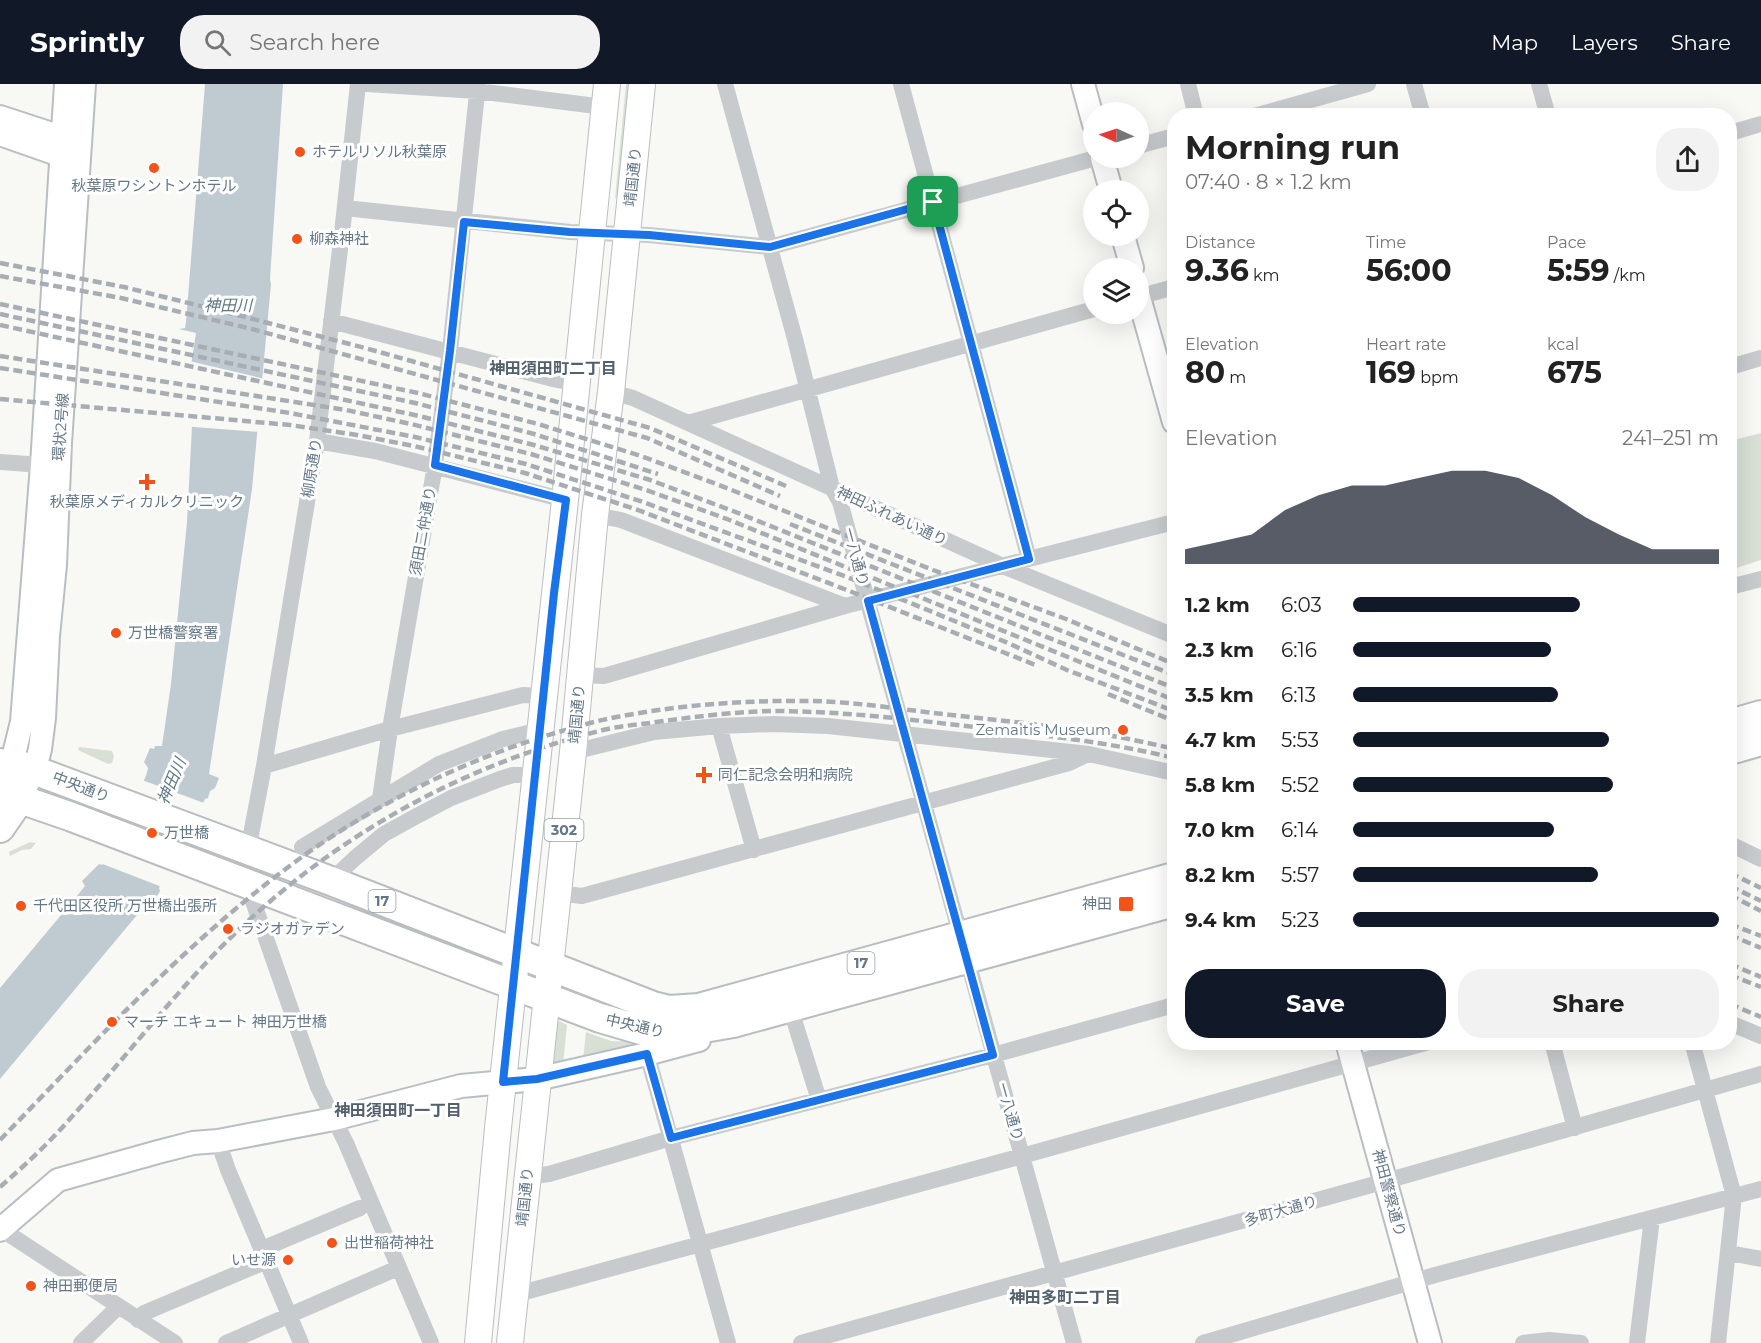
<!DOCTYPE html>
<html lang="en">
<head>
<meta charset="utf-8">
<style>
	body { margin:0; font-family:Montserrat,"Noto Sans JP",sans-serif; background:#f2f2f2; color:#222; height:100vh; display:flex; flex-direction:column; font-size:22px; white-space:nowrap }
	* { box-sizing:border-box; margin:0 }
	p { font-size:20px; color:#767676 }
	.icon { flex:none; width:33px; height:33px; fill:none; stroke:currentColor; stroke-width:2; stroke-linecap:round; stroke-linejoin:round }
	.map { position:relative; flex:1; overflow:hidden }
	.sheet { position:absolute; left:1167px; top:24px; width:570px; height:942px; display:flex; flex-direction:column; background:#fff; border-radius:24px; box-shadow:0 6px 24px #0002 }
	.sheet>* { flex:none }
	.needle { width:39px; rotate:273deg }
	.buttons { position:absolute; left:1083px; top:18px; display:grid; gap:12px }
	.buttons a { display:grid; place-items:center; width:66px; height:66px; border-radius:50%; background:#fff; box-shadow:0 6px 24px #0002; font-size:30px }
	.pin { position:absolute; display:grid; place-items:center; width:51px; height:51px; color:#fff; margin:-26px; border-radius:12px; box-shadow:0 3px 9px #0006 }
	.round { display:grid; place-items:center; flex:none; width:63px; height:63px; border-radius:24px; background:#f2f2f2 }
	.overview { display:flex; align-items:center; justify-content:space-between; height:102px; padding:0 18px }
	h1 { font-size:33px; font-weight:700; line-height:45px }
	.stats { display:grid; grid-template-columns:repeat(3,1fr); gap:9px; height:102px; padding:6px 18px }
	.stats div { display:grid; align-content:center }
	.stats b { font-size:30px; font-weight:700 }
	.stats small { font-size:16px; font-weight:400 }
	.stats p { font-size:16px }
	.chart { height:168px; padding:12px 18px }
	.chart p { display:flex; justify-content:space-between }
	.chart svg { width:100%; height:108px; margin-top:6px; fill:#111827; opacity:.7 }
	.cta { display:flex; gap:12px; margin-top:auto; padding:12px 18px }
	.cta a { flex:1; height:69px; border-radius:24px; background:#111827; color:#fff; font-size:24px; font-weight:700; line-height:69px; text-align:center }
	.cta a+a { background:#f2f2f2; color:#222 }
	ul { padding:0 18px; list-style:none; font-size:20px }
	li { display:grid; grid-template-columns:96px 72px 1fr; align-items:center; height:45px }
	li i { height:15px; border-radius:8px; background:#111827 }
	header { display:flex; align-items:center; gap:36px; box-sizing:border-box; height:84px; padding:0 30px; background:#111827; color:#fff }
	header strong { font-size:28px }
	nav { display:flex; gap:33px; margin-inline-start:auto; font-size:21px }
	.search { width:420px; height:54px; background:#f2f2f2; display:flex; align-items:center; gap:15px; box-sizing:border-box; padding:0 21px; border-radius:24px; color:#767676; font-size:22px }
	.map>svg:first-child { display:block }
	.green { fill:#d8e0d5 }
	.water { fill:#c0cbd1 }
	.pier { fill:#f8f8f4 }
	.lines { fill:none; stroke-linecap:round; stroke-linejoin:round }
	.secondary-casing { stroke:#b9bec3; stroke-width:26 }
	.primary-casing { stroke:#babec2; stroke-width:28 }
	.highway-casing { stroke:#b9bdc0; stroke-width:32 }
	.street { stroke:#c7cbce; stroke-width:16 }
	.secondary { stroke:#fff; stroke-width:22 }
	.primary { stroke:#fff; stroke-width:26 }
	.highway { stroke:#fff; stroke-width:28 }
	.rail { stroke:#a7adb3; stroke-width:4.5; stroke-dasharray:9 4.5; stroke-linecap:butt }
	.route-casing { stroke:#fff; stroke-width:12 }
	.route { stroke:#1a73e8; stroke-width:8 }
	.poi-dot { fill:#f35219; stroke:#fff; stroke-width:2 }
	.labels { text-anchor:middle; stroke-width:6; stroke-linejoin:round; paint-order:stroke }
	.shield { fill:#fff; stroke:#92a0ac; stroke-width:1.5 }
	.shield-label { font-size:14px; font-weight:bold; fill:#647788 }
	.poi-label { font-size:15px; fill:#647788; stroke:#fff; text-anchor:start }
	.street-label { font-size:15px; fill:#647788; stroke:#fff }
	.water-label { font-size:16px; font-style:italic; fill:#5f7984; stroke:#fff }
	.neighbourhood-label { font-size:16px; font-weight:bold; fill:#52606c; stroke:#fff }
</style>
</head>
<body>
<header>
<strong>Sprintly</strong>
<div class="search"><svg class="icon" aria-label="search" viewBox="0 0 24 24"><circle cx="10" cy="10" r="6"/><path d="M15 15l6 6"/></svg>Search here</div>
<nav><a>Map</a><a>Layers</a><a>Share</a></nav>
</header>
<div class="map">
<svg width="1761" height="1259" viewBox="0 0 1761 1259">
	<rect width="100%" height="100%" fill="#f8f8f4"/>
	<path class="green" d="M626,0H629L617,113L615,115Z
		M1761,349V476L1730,486V357Z
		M79,663L112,667L114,672L112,679L108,680L78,666Z
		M30,758L36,759L31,765L22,766L10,772L9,768Z
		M559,937L567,941L563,980L552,981L556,939Z
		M586,948L611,957L649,958L583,975Z"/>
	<path class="water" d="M205,0H283L270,195L271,200L252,405L209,690L219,694L215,704L210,707L208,714L205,715L159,804L160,807L156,814L152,813L0,995V904L77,812L85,802L82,797L99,780L102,781L146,692L148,684L144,678L150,664L154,665L155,662H162L171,600L187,438L192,342L182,340L196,249L179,245L185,244L186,238Z"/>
	<path class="pier" d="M189,277L265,295L260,348L181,342Z
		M142,696L204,719L162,803L100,779Z"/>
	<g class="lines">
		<defs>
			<path id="secondary" d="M1083,0L1094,40
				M0,33L61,53L70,62
				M0,50L60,71L73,72
				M1102,74L1111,106
				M1123,152L1132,184
				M1138,210L1174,338
				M0,676L12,678L22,638L42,381L66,0
				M4,711L20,715L35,685L40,665L44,634L48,552L55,481L60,359L84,0
				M1347,958L1430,1259
				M0,1146L58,1096L158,1068L193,1059L218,1057L334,1035L461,1002L537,995L647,970L699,956"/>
			<path id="primary" d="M478,1259L498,1044L565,416L607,0
				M510,1259L573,668L595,431L611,308L642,0"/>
			<path id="highway" d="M1730,640L1761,631
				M1730,666L1761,657
				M0,703L12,678L331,797L653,922L669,926L699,924L1174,793
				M0,744L20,715L72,733L600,934L641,946L669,950L733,939L1174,818"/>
		</defs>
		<use href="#secondary" class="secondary-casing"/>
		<use href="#primary" class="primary-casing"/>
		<use href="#highway" class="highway-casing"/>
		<path class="street" d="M367,0L477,7L604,23
			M725,0L795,255L832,404L840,418L1074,1259
			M901,0L1029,475
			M1188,0L1196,32
			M1414,0L1423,32
			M1539,0L1548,32
			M1254,32L1368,0
			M1730,49L1761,40
			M1138,62L1174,52
			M345,124L570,148L649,151L770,163L1096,74
			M1138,213L1174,203
			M331,237L553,295L577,300
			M1730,283L1761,274
			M611,308L633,314L1003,482L1174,552
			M688,339L1094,225
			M317,357L375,367L565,416
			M0,378L42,381L50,373
			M595,431L621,436L845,522
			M1730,503L1761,495
			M580,591L604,592L845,522L1174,438
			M719,642L754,766
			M573,668L654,648L719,642L774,640L828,642L1089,670L1174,689
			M264,682L390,645L523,611L544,612
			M380,715L390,645L435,381L450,267L478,0
			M1730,760L1761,775
			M302,763L439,680L503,655L540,646
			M248,766L264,682L317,357L343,140L358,0
			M331,797L354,775L384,750L413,734L451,714L500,695L513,691H536
			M247,800L318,1003L346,1059L431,1259
			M557,809L582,812L1069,679L1088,670
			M790,923L819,1016
			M1730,939L1761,952
			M1552,958L1575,1044
			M1692,958L1734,1112L1718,1259
			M647,970L728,1259
			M218,1057L228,1086L301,1259
			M527,1093L549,1090L671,1054L993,971L1174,921
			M1,1145L175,1259
			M262,1165L360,1124
			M1729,1169L1761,1175
			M514,1211L1022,1072L1429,958
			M138,1236L144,1229L267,1177
			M81,1259L119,1222
			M226,1259L398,1184
			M801,1259L1386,1097L1761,990
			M1203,1259L1435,1191L1761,1105
			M1523,1259L1549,1256L1581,1259
			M1637,1259L1652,1134"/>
		<use href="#secondary" class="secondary"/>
		<use href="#primary" class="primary"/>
		<use href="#highway" class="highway"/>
		<path class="rail" d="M0,179L124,203L253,235L365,264L650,344L786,402
			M0,192L121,214L252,245L647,354L780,412
			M0,220L418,309L538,340L641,372L719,401L933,486L1066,535L1174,580
			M0,230L415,319L534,350L658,390
			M0,241L419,332L534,361L650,396L733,427L1174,604
			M0,272L346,326L411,340L531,370L646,406L727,435L1174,616
			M0,284L290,329L415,353L526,380L643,418L847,493L1008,559L1067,586L1174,627
			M0,315L290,341L357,351L414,362L525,389L638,426L852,508L1038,582
			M790,440L1174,591
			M1108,610L1174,637
			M1730,789L1761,804
			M1730,802L1761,817
			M1730,811L1761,827
			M1730,840L1761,852
			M1730,851L1761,864
			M1730,880L1761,893
			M1730,891L1761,903
			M1730,920L1761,933
			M0,1056C94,959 186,858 295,778C372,721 470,673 562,647C577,643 592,638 607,635C674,621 744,616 812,617C858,618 905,626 951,631C1026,639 1101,647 1174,665
			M0,1103C24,1082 47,1061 68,1037C132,967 188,890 259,827C358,739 475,678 603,646C619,642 635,641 650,639C691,633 731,628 771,627C839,627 907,635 974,643C1041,651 1109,658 1174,674"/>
	</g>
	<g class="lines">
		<defs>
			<path id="route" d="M933,118L1029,475L868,517L993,971L671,1054L647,970L537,995L503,998L554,509L566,416L435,381L450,267L464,138L570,148L649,151L770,163Z"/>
		</defs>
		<use href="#route" class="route-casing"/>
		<use href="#route" class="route"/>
	</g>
	<g class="poi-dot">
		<circle cx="300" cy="68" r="6"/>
		<circle cx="154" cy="84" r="6"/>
		<circle cx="297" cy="155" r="6"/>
		<path d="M144 389h6v6h6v6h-6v6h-6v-6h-6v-6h6z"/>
		<circle cx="116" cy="549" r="6"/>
		<circle cx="1123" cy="646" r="6"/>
		<path d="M701 682h6v6h6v6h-6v6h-6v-6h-6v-6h6z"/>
		<circle cx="152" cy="749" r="6"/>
		<rect x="1118" y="812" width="16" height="16" rx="3"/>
		<circle cx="21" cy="822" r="6"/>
		<circle cx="228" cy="845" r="6"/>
		<circle cx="112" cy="938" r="6"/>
		<circle cx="332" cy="1159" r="6"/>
		<circle cx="288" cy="1176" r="6"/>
		<circle cx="31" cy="1202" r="6"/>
	</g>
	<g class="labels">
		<g class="shield">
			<rect x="544.5" y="735" width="39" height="22" rx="4.5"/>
			<rect x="368.5" y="806" width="27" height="22" rx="4.5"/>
			<rect x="847.5" y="868" width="27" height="22" rx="4.5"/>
		</g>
		<g class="shield-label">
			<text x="564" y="751">302</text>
			<text x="382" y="822">17</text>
			<text x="861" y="884">17</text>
		</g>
		<g class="poi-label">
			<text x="312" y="73">ホテルリソル秋葉原</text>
			<text x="154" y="107" text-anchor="middle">秋葉原ワシントンホテル</text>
			<text x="309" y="160">柳森神社</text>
			<text x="147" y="423" text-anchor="middle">秋葉原メディカルクリニック</text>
			<text x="128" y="554">万世橋警察署</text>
			<text x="1111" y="651" text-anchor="end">Zemaitis Museum</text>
			<text x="718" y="696">同仁記念会明和病院</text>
			<text x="164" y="754">万世橋</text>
			<text x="1112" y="825" text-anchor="end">神田</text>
			<text x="33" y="827">千代田区役所 万世橋出張所</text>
			<text x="240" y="850">ラジオガァデン</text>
			<text x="124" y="943">マーチ エキュート 神田万世橋</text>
			<text x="344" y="1164">出世稲荷神社</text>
			<text x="276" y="1181" text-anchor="end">いせ源</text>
			<text x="43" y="1207">神田郵便局</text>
		</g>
		<g class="street-label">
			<text transform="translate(633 93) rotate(-84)" y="5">靖国通り</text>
			<text transform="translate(61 343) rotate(-86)" y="5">環状2号線</text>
			<text transform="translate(312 384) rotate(-81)" y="5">柳原通り</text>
			<text transform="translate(892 432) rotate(25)" y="5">神田ふれあい通り</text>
			<text transform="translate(423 447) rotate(-80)" y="5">須田二仲通り</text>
			<text transform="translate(856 473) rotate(75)" y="5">一八通り</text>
			<text transform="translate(577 630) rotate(-85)" y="5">靖国通り</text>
			<text transform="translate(81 703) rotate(21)" y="5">中央通り</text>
			<text transform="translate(635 942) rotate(13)" y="5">中央通り</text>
			<text transform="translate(1010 1028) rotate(74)" y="5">一八通り</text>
			<text transform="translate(1389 1109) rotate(75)" y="5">神田警察通り</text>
			<text transform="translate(525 1113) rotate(-84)" y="5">靖国通り</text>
			<text transform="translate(1281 1127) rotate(-16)" y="5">多町大通り</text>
		</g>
		<g class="water-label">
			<text x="228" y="227">神田川</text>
			<text transform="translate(171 697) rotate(-67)" y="6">神田川</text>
		</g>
		<g class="neighbourhood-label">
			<text x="553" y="290">神田須田町二丁目</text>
			<text x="398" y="1032">神田須田町一丁目</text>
			<text x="1065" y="1219">神田多町二丁目</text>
		</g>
	</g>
</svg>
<div class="buttons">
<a><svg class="needle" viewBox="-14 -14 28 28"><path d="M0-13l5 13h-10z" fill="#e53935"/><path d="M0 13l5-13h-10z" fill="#767676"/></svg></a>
<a><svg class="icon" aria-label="locate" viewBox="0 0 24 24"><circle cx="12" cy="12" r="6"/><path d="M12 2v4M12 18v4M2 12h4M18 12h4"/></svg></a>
<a><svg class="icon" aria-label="layers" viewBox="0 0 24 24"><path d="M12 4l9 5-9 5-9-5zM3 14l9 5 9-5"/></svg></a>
</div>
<div class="pin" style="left:933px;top:118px;background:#1e9e55"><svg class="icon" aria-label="arrive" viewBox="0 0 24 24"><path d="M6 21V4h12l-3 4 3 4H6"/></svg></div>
<section class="sheet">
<div class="overview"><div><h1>Morning run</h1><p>07:40 · 8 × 1.2 km</p></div><a class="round"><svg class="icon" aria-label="share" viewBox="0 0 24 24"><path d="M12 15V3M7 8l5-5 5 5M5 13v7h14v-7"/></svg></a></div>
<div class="stats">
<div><p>Distance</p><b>9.36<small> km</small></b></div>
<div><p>Time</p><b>56:00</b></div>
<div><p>Pace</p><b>5:59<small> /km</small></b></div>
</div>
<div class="stats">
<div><p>Elevation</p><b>80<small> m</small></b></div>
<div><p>Heart rate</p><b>169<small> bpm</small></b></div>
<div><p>kcal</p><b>675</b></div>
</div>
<div class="chart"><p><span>Elevation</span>241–251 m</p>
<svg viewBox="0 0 160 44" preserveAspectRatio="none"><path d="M0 44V38L10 35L20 32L30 22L40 16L50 12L60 12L70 9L80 6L90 6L100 9L110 16L120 25L130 32L140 38L150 38L160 38V44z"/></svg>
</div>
<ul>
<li><b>1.2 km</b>6:03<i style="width:62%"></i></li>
<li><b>2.3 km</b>6:16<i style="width:54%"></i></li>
<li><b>3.5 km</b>6:13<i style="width:56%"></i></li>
<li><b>4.7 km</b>5:53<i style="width:70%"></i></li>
<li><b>5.8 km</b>5:52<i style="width:71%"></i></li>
<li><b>7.0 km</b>6:14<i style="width:55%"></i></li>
<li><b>8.2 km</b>5:57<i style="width:67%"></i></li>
<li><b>9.4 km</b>5:23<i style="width:100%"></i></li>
</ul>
<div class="cta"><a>Save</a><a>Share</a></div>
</section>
</div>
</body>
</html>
